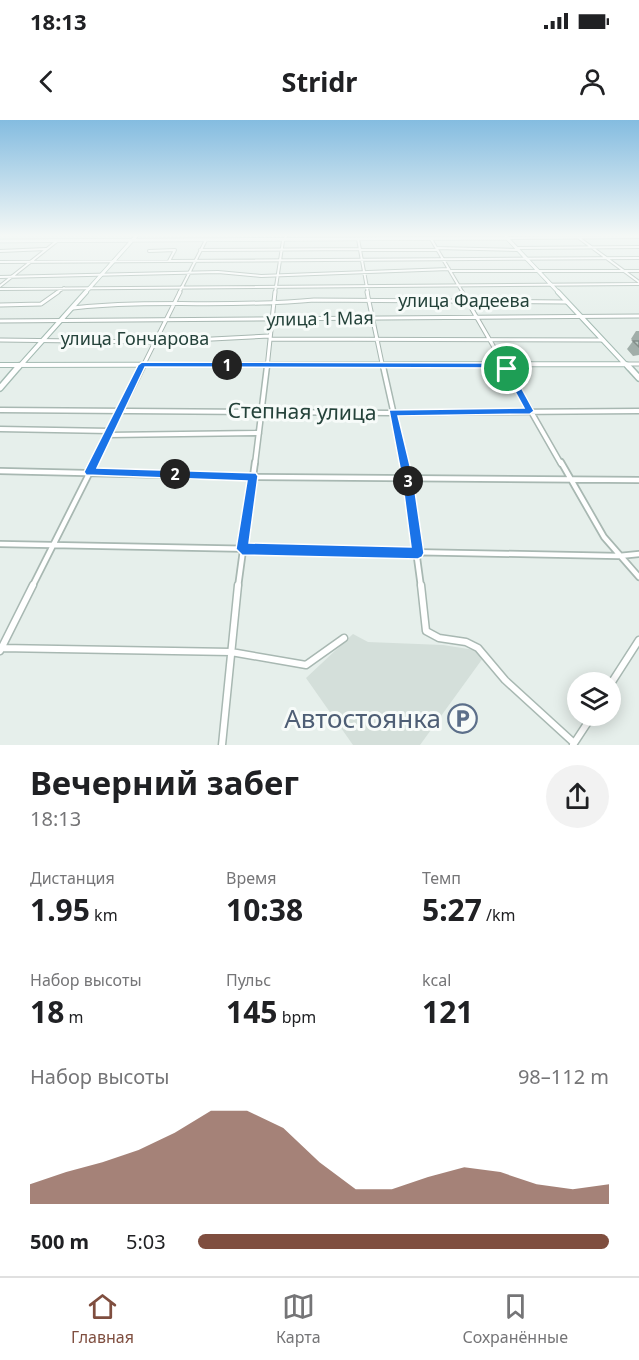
<!DOCTYPE html>
<html lang="ru">
<head>
<meta charset="utf-8">
<style>
	body { margin:0; font-family:"Noto Sans",sans-serif; background:#f2f2f2; color:#202124; height:100vh; display:flex; flex-direction:column; font-size:22px; white-space:nowrap }
	* { box-sizing:border-box; margin:0 }
	p { font-size:20px; color:#757577 }
	.icon { flex:none; width:33px; height:33px; fill:none; stroke:currentColor; stroke-width:2; stroke-linecap:round; stroke-linejoin:round }
	.map { position:relative; height:625px; overflow:hidden }
	.side { display:flex; flex-direction:column; background:#fff; flex:1 }
	.side>* { flex:none }
	.buttons { position:absolute; left:567px; top:552px; display:grid; gap:12px }
	.buttons a { display:grid; place-items:center; width:54px; height:54px; border-radius:50%; background:#fff; box-shadow:0 3px 15px #0003; font-size:30px }
	.pin { position:absolute; display:grid; place-items:center; width:51px; height:51px; color:#fff; margin:-26px; border:3px solid #fff; border-radius:50%; box-shadow:0 2px 6px #0007 }
	.km { position:absolute; width:30px; height:30px; margin:-15px; border-radius:50%; background:#222; color:#fff; font-size:16px; line-height:30px; text-align:center }
	.round { display:grid; place-items:center; flex:none; width:63px; height:63px; border-radius:32px; background:#f2f2f2 }
	.overview { display:flex; align-items:center; justify-content:space-between; height:102px; padding:0 30px }
	h1 { font-size:33px; font-weight:700; line-height:45px }
	.metrics { display:grid; grid-template-columns:repeat(3,1fr); gap:9px; height:102px; padding:6px 30px }
	.metrics div { display:grid; align-content:center }
	.metrics b { font-size:30px; font-weight:700 }
	.metrics small { font-size:16px; font-weight:400 }
	.metrics p { font-size:16px }
	.chart { height:168px; padding:12px 30px }
	.chart p { display:flex; justify-content:space-between }
	.chart svg { width:100%; height:108px; margin-top:6px; fill:#7f4e3f; opacity:.7 }
	ul { padding:0 30px; list-style:none; font-size:20px }
	li { display:grid; grid-template-columns:96px 72px 1fr; align-items:center; height:45px }
	li i { height:15px; border-radius:8px; background:#7f4e3f }
	.status { display:flex; justify-content:space-between; align-items:center; height:42px; padding:0 30px; background:#fff; direction:ltr }
	.status svg { height:16px; fill:currentColor }
	header { display:flex; justify-content:space-between; align-items:center; height:78px; padding:0 30px; background:#fff; font-size:27px; font-weight:700 }
	.menu { display:flex; justify-content:space-around; align-items:center; height:84px; border-top:2px solid #e0e0e0; background:#fff; font-size:16px; color:#757577 }
	.menu a { display:grid; justify-items:center; gap:3px }
	.menu .selected { color:#7f4e3f }
	.map>svg:first-child { display:block }
	.built { fill:#d4dfda }
	.lines { fill:none; stroke-linecap:round; stroke-linejoin:round }
	.street-far4-casing { stroke:#a8b8b2; stroke-width:4 }
	.street-far3-casing { stroke:#a8b8b2; stroke-width:5 }
	.street-far2-casing { stroke:#a8b8b2; stroke-width:7 }
	.street-far1-casing { stroke:#a8b8b2; stroke-width:8 }
	.street-casing { stroke:#a8b8b2; stroke-width:9 }
	.secondary-far2-casing { stroke:#a4bbb3; stroke-width:4.5 }
	.secondary-far1-casing { stroke:#a4bbb3; stroke-width:6 }
	.secondary-casing { stroke:#a4bbb3; stroke-width:8 }
	.street-far4 { stroke:#fff; stroke-width:2 }
	.street-far3 { stroke:#fff; stroke-width:3 }
	.street-far2 { stroke:#fff; stroke-width:4 }
	.street-far1 { stroke:#fff; stroke-width:4.5 }
	.street { stroke:#fff; stroke-width:6 }
	.secondary-far2 { stroke:#fff; stroke-width:3 }
	.secondary-far1 { stroke:#fff; stroke-width:4 }
	.secondary { stroke:#fff; stroke-width:5 }
	.wall { fill:#a1aea9 }
	.building { fill:#bbcac4; stroke:#838d89; stroke-width:1.5 }
	.route { fill:#1a73e8; stroke:#fff; stroke-width:1.5; fill-rule:evenodd }
	.labels { text-anchor:middle; stroke-width:6; stroke-linejoin:round; paint-order:stroke }
	.far-street-label { font-size:18px; fill:#24423a; stroke:#f7fbf9 }
	.street-label { font-size:21px; fill:#24423a; stroke:#f7fbf9 }
	.near-service-label { font-size:26px; fill:#4e5e75; stroke:#f7fbf9; text-anchor:end }
</style>
</head>
<body>
<div class="status"><b>18:13</b><svg viewBox="0 0 49 12"><path d="M0 12V9h3v3zM5 12V6h3v6zM10 12V3h3v9zM15 12V0h3v12zM26 1h20v11H26zM47 4h2v5h-2z"/></svg></div>
<header><svg class="icon" aria-label="back" viewBox="0 0 24 24"><path d="M15 5l-7 7 7 7"/></svg>Stridr<svg class="icon" aria-label="person" viewBox="0 0 24 24"><circle cx="12" cy="8" r="4"/><path d="M4 21q1-7 8-7t8 7"/></svg></header>
<div class="map">
<svg width="639" height="625" viewBox="0 0 639 625">
	<rect width="100%" height="100%" fill="#e6efeb"/>
	<path class="built" d="M353,514L368,522L443,525L475,530L483,538L420,625H353L306,558Z"/>
	<g class="lines">
		<defs>
			<path id="street-far4" d="M507,118L639,117
				M579,118L639,162
				M358,119L368,173
				M431,119L463,173
				M437,128L517,130
				M516,128L639,127
				M200,130L360,129
				M360,130H437
				M0,131L46,129
				M149,131L175,130L169,141
				M0,142L639,138
				M451,151H639
				M0,157L218,152L261,156L449,149
				M0,166L57,121
				M0,169L639,164
				M56,173L64,168
				M179,173L206,120
				M275,173L283,121L287,115"/>
			<path id="street-far3" d="M367,172L383,248
				M462,172L506,248
				M0,185L41,184L58,172
				M73,188C153,179 234,188 314,180L567,182
				M0,201L639,196
				M270,219L603,220
				M0,220L154,222L269,216
				M626,244H639
				M142,248L180,172
				M267,248L275,172"/>
			<path id="street-far2" d="M383,246L405,344
				M505,246L561,344
				M0,290L393,293L639,291
				M0,309L110,311
				M108,315L259,313
				M94,344L143,246
				M255,344L267,246"/>
			<path id="street-far1" d="M404,342L421,467
				M561,342L604,417L639,457
				M0,351L258,357L639,360
				M0,424L619,436L639,434
				M32,467L95,342
				M238,467L255,342"/>
			<path id="street" d="M421,465L426,511L439,518L466,522L478,528L505,560L574,623
				M1,528L231,532L306,545L344,518
				M0,531L33,465
				M610,565L639,520
				M222,625L238,465
				M573,625L592,596"/>
			<path id="secondary-far2" d="M506,117L559,173
				M0,121L507,118
				M85,173L137,115"/>
			<path id="secondary-far1" d="M558,172L629,248
				M0,245L626,244
				M18,248L86,172"/>
			<path id="secondary" d="M628,246L639,258
				M0,268L19,246"/>
		</defs>
		<use href="#street-far4" class="street-far4-casing"/>
		<use href="#street-far3" class="street-far3-casing"/>
		<use href="#street-far2" class="street-far2-casing"/>
		<use href="#street-far1" class="street-far1-casing"/>
		<use href="#street" class="street-casing"/>
		<use href="#secondary-far2" class="secondary-far2-casing"/>
		<use href="#secondary-far1" class="secondary-far1-casing"/>
		<use href="#secondary" class="secondary-casing"/>
		<use href="#street-far4" class="street-far4"/>
		<use href="#street-far3" class="street-far3"/>
		<use href="#street-far2" class="street-far2"/>
		<use href="#street-far1" class="street-far1"/>
		<use href="#street" class="street"/>
		<use href="#secondary-far2" class="secondary-far2"/>
		<use href="#secondary-far1" class="secondary-far1"/>
		<use href="#secondary" class="secondary"/>
	</g>
	<path class="wall" d="M636,211H639V235L633,236L627,229L633,221L631,219Z"/>
	<path class="building" d="M633,221H639V227Z"/>
	<linearGradient id="sky" x2="0" y2="1"><stop stop-color="#84bce0"/><stop offset="0.57" stop-color="#f4f8f6"/><stop offset="1" stop-color="#f4f8f6" stop-opacity="0"/></linearGradient>
	<rect width="639" height="202" fill="url(#sky)"/>
	<path class="route" d="M142,242L504,243L511,249L534,291L530,294L398,296L413,358L424,433L422,437L418,439L242,435L236,429L247,361L86,355L84,352L138,245ZM145,247L502,248L524,288L389,290L402,358L411,427L249,423L258,356L256,353L97,348Z"/>
	<defs>
		<symbol id="parking-ring" viewBox="-11 -11 22 22"><circle r="9.5" fill="#f7fbf9" stroke="#5c6f8a" stroke-width="1.5"/><path d="M-3.5-5.5H1a3.5 3.5 0 0 1 0 7H-1V5.5H-3.5ZM-1-3.4V-.6H.8a1.4 1.4 0 0 0 0-2.8Z" fill="#5c6f8a"/></symbol>
	</defs>
	<g fill-rule="evenodd">
		<use href="#parking-ring" x="446" y="582" width="33" height="33"/>
	</g>
	<g class="labels">
		<g class="far-street-label">
			<text x="464" y="187">улица Фадеева</text>
			<text transform="translate(320 199) rotate(-1)" y="6">улица 1 Мая</text>
			<text x="135" y="225">улица Гончарова</text>
		</g>
		<g class="street-label">
			<text transform="translate(302 292) rotate(1)" y="7">Степная улица</text>
		</g>
		<g class="near-service-label">
			<text x="441" y="608">Автостоянка</text>
		</g>
	</g>
</svg>
<div class="buttons">
<a><svg class="icon" aria-label="layers" viewBox="0 0 24 24"><path d="M12 4l9 5-9 5-9-5zM3 14l9 5 9-5"/></svg></a>
</div>
<div class="pin" style="left:507px;top:249px;background:#1e9e55"><svg class="icon" aria-label="arrive" viewBox="0 0 24 24"><path d="M6 21V4h12l-3 4 3 4H6"/></svg></div>
<b class="km" style="left:227px;top:245px">1</b>
<b class="km" style="left:175px;top:354px">2</b>
<b class="km" style="left:408px;top:361px">3</b>
</div>
<section class="side">
<div class="overview"><div><h1>Вечерний забег</h1><p>18:13</p></div><a class="round"><svg class="icon" aria-label="share" viewBox="0 0 24 24"><path d="M12 15V3M7 8l5-5 5 5M5 13v7h14v-7"/></svg></a></div>
<div class="metrics">
<div><p>Дистанция</p><b>1.95<small> km</small></b></div>
<div><p>Время</p><b>10:38</b></div>
<div><p>Темп</p><b>5:27<small> /km</small></b></div>
</div>
<div class="metrics">
<div><p>Набор высоты</p><b>18<small> m</small></b></div>
<div><p>Пульс</p><b>145<small> bpm</small></b></div>
<div><p>kcal</p><b>121</b></div>
</div>
<div class="chart"><p><span>Набор высоты</span>98–112 m</p>
<svg viewBox="0 0 160 44" preserveAspectRatio="none"><path d="M0 44V36L10 31L20 27L30 22L40 15L50 6L60 6L70 13L80 27L90 38L100 38L110 33L120 29L130 31L140 36L150 38L160 36V44z"/></svg>
</div>
<ul>
<li><b>500 m</b>5:03<i style="width:100%"></i></li>
</ul>
</section>
<nav class="menu">
<a class="selected"><svg class="icon" aria-label="home" viewBox="0 0 24 24"><path d="M3 11l9-7 9 7M6 9v11h12V9"/></svg>Главная</a>
<a><svg class="icon" aria-label="map" viewBox="0 0 24 24"><path d="M3 6l6-2 6 2 6-2v14l-6 2-6-2-6 2zM9 4v14M15 6v14"/></svg>Карта</a>
<a><svg class="icon" aria-label="saved" viewBox="0 0 24 24"><path d="M7 4h10v16l-5-4-5 4z"/></svg>Сохранённые</a>
</nav>
</body>
</html>
